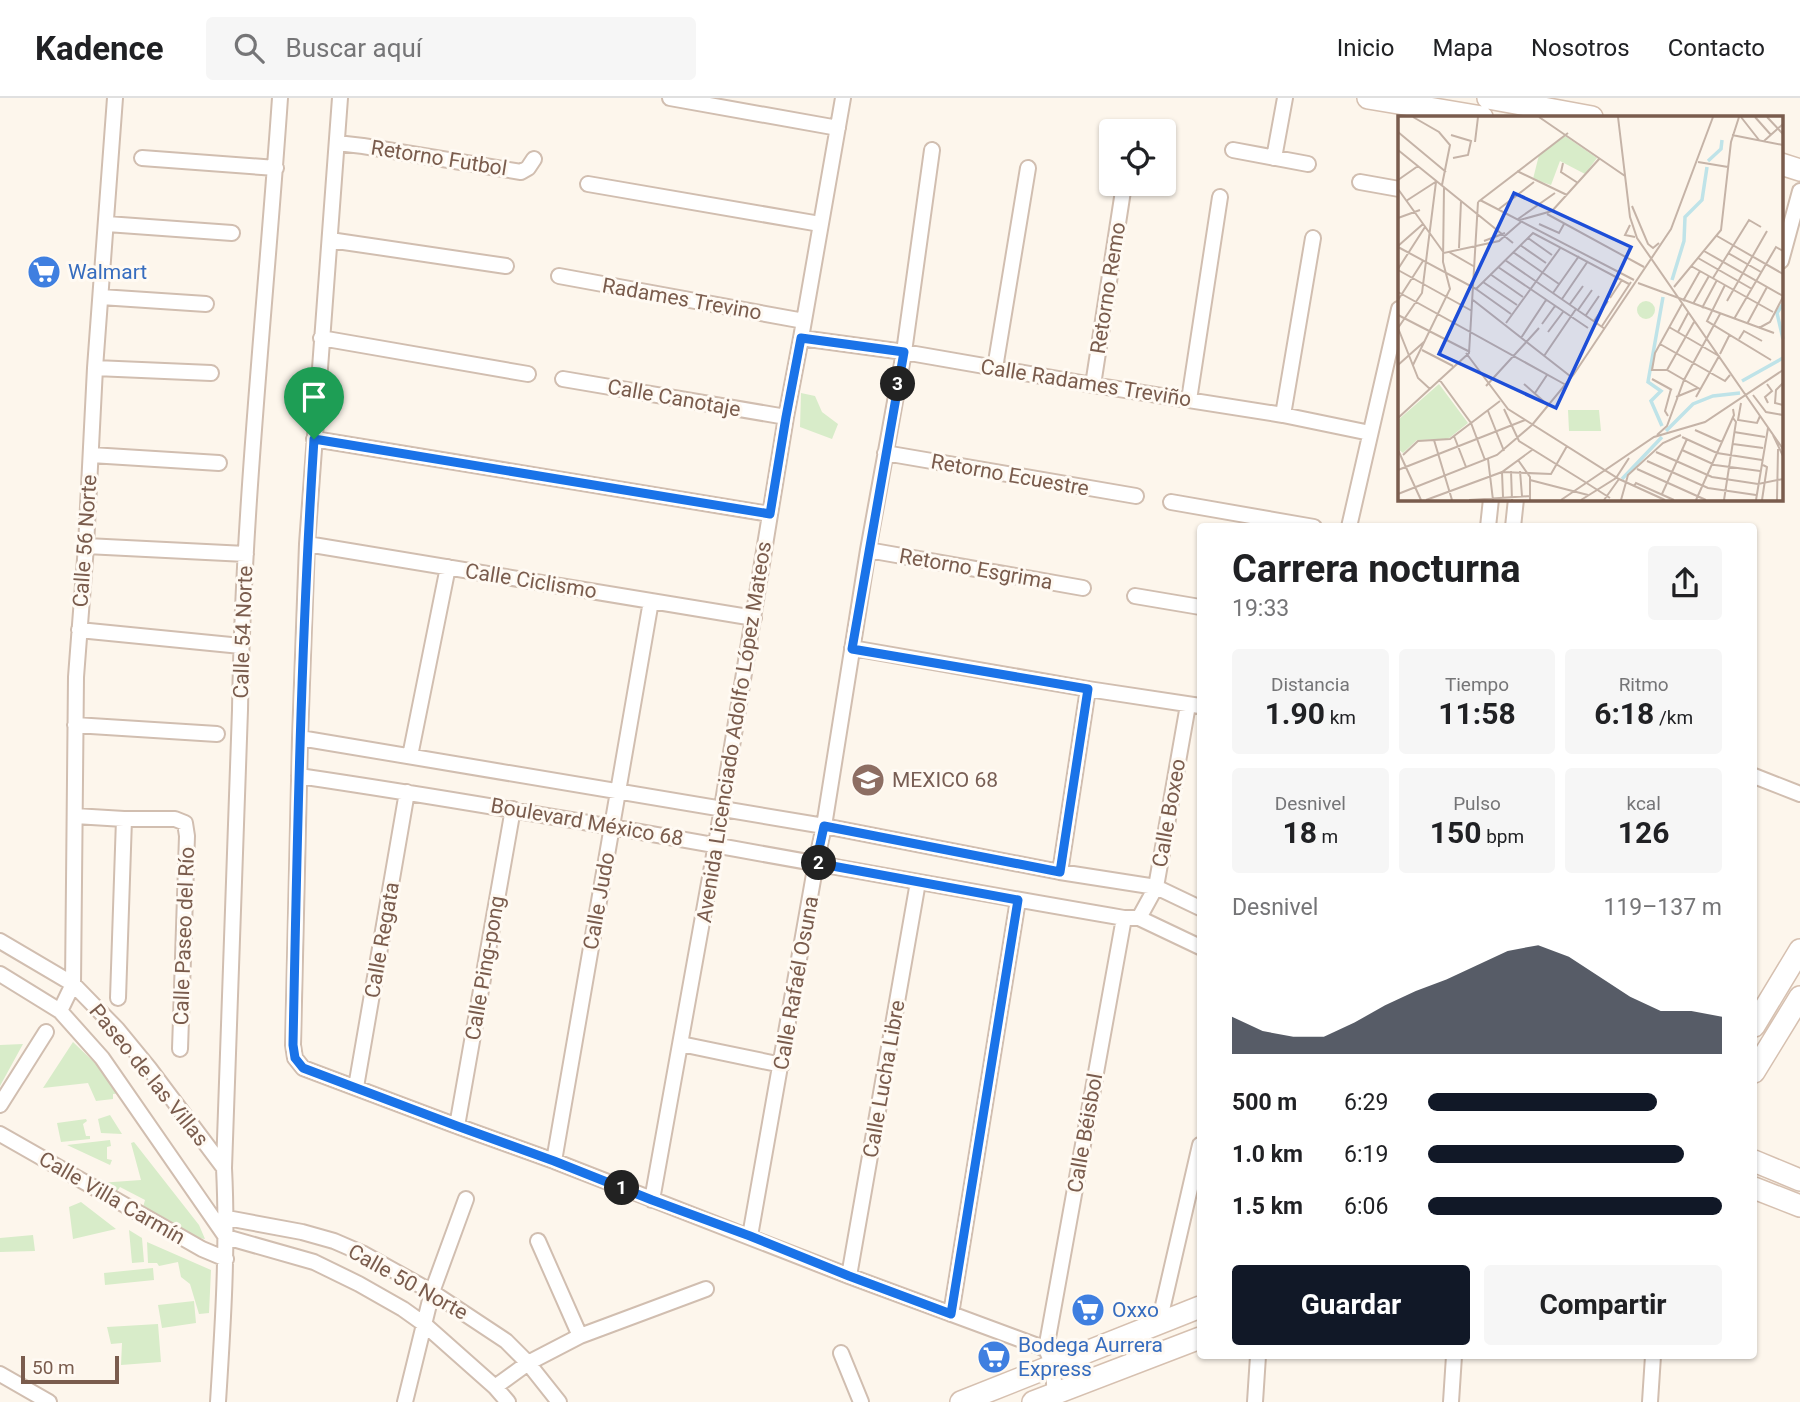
<!DOCTYPE html>
<html lang="es">
<head>
<meta charset="utf-8">
<style>
	body { margin:0; font-family:Roboto,sans-serif; background:#f6f6f6; color:#202124; height:100vh; display:flex; flex-direction:column; font-size:26px; white-space:nowrap }
	* { box-sizing:border-box; margin:0 }
	p { font-size:23px; color:#757577 }
	.icon { flex:none; width:38px; height:38px; fill:none; stroke:currentColor; stroke-width:2; stroke-linecap:round; stroke-linejoin:round }
	.map { position:relative; flex:1; overflow:hidden }
	.sheet { position:absolute; left:1197px; top:425px; width:560px; height:836px; display:flex; flex-direction:column; background:#fff; border-radius:7px; box-shadow:0 2px 5px #0004 }
	.sheet>* { flex:none }
	.fabs { position:absolute; left:1099px; top:21px; display:grid; gap:14px }
	.fabs a { display:grid; place-items:center; width:77px; height:77px; border-radius:7px; background:#fff; box-shadow:0 2px 5px #0004; font-size:35px }
	.scale { position:absolute; left:21px; bottom:18px; width:98px; box-sizing:border-box; padding-left:7px; border:4px solid #7a5c4d; border-top:0; font-size:19px; line-height:24px; white-space:nowrap; color:#7a5c4d; -webkit-text-stroke:5px #fffaf3; paint-order:stroke }
	.pin { position:absolute; display:grid; place-items:center; width:60px; height:60px; color:#fff; margin:-72px -30px; border-radius:50% 50% 50% 0; rotate:-45deg; box-shadow:0 0 7px #0007 }
	.pin .icon { rotate:45deg }
	.km { position:absolute; width:35px; height:35px; margin:-18px; border-radius:50%; background:#222; color:#fff; font-size:19px; line-height:35px; text-align:center }
	.round { display:grid; place-items:center; flex:none; width:74px; height:74px; border-radius:7px; background:#f6f6f6 }
	.head { display:flex; align-items:center; justify-content:space-between; height:119px; padding:0 35px }
	h1 { font-size:38px; font-weight:700; line-height:52px }
	.figures { display:grid; grid-template-columns:repeat(3,1fr); gap:10px; height:119px; padding:7px 35px }
	.figures div { display:grid; align-content:center; border-radius:7px; background:#f6f6f6; text-align:center }
	.figures b { font-size:30px; font-weight:700 }
	.figures small { font-size:19px; font-weight:400 }
	.figures p { font-size:19px }
	.chart { height:196px; padding:14px 35px }
	.chart p { display:flex; justify-content:space-between }
	.chart svg { width:100%; height:126px; margin-top:7px; fill:#111827; opacity:.7 }
	.cta { display:flex; gap:14px; margin-top:auto; padding:14px 35px }
	.cta a { flex:1; height:80px; border-radius:7px; background:#111827; color:#fff; font-size:28px; font-weight:700; line-height:80px; text-align:center }
	.cta a+a { background:#f6f6f6; color:#202124 }
	ul { padding:0 35px; list-style:none; font-size:23px }
	li { display:grid; grid-template-columns:112px 84px 1fr; align-items:center; height:52px }
	li i { height:18px; border-radius:9px; background:#111827 }
	header { display:flex; align-items:center; gap:42px; box-sizing:border-box; height:98px; padding:0 35px; background:#fff; border-bottom:2px solid #e0e0e0 }
	header strong { font-size:33px }
	nav { display:flex; gap:38px; margin-inline-start:auto; font-size:24px }
	.search { width:490px; height:63px; background:#f6f6f6; display:flex; align-items:center; gap:18px; box-sizing:border-box; padding:0 24px; border-radius:7px; color:#757577; font-size:26px }
	.map>svg:first-child { display:block }
	.green { fill:#d8ecc9 }
	.lines { fill:none; stroke-linecap:round; stroke-linejoin:round }
	.minor-casing { stroke:#d1beb0; stroke-width:18 }
	.secondary-casing { stroke:#d6c0b0; stroke-width:24 }
	.minor { stroke:#fff; stroke-width:14 }
	.secondary { stroke:#fff; stroke-width:21 }
	.route-casing { stroke:#fff; stroke-width:14 }
	.route { stroke:#1a73e8; stroke-width:9 }
	.labels { text-anchor:middle; stroke-width:6; stroke-linejoin:round; paint-order:stroke }
	.street-label { font-size:21px; fill:#7a5c4d; stroke:#fffaf3 }
	.shop-label { font-size:21px; fill:#366cbe; stroke:#fffaf3; text-anchor:start }
	.education-label { font-size:21px; fill:#785e54; stroke:#fffaf3; text-anchor:start }
	.inset-river { fill:none; stroke:#bfe3e8; stroke-width:3.5 }
	.inset-road { fill:none; stroke:#c5b3a7; stroke-width:2 }
	.view { fill:#1d4ed8; fill-opacity:0.15; stroke:#1d4ed8; stroke-width:3.5 }
	.inset-edge { fill:none; stroke:#7a5c4d; stroke-width:3.5 }
</style>
</head>
<body>
<header>
<strong>Kadence</strong>
<div class="search"><svg class="icon" aria-label="search" viewBox="0 0 24 24"><circle cx="10" cy="10" r="6"/><path d="M15 15l6 6"/></svg>Buscar aquí</div>
<nav><a>Inicio</a><a>Mapa</a><a>Nosotros</a><a>Contacto</a></nav>
</header>
<div class="map">
<svg width="1800" height="1304" viewBox="0 0 1800 1304">
	<rect width="100%" height="100%" fill="#fdf6ec"/>
	<path class="green" d="M801,295L815,298L822,314L838,326L832,341L800,329Z
		M73,944L121,990L122,995L113,996V1001L96,1003L88,985L43,990Z
		M23,946L0,988V947Z
		M110,1017L122,1036L101,1035L98,1021Z
		M86,1021L87,1023L83,1026L86,1038H90V1041L61,1044L57,1025Z
		M110,1042L111,1048L107,1049V1061L112,1062L110,1067L67,1047Z
		M134,1044L199,1127L205,1141L170,1136L142,1113L145,1102L120,1089L115,1096L99,1085L141,1082L131,1045Z
		M81,1104L116,1131L73,1141L69,1109Z
		M129,1132L142,1140L144,1164L132,1165Z
		M33,1137L35,1153L0,1154V1140Z
		M147,1144L211,1172L209,1215L199,1216L190,1186L181,1179L178,1164L159,1168L157,1165H148Z
		M153,1170L154,1182L105,1187L104,1175Z
		M194,1203L196,1225L162,1230L158,1207Z
		M158,1226L161,1264L121,1267L122,1245L111,1246L107,1229Z"/>
	<g class="lines">
		<defs>
			<path id="minor" d="M340,0L307,446L300,640L293,947L295,960L303,970L457,1028L554,1063L849,1178L1046,1251L1053,1267L1055,1303
				M670,0L838,30
				M337,45L363,48L521,74L528,70L534,61
				M1233,52L1308,66
				M142,60L276,70
				M1274,60L1285,0
				M1360,84L1399,91
				M588,86L820,126
				M107,126L232,135
				M330,142L506,168
				M1781,163L1800,93
				M559,178L804,223
				M101,199L206,206
				M321,240L528,276
				M801,240L904,254L1093,287L1283,317L1370,335
				M95,270L211,275
				M995,270L1028,70
				M563,281L786,319
				M1093,287L1123,93
				M1189,302L1220,99
				M1283,317L1313,140
				M314,341L770,416
				M885,355L1136,398
				M91,357L219,365
				M1171,404L1314,429
				M1349,429L1399,211
				M1488,429L1491,401
				M1513,429L1516,401
				M307,446L754,520
				M86,448L246,456
				M868,452L1083,490
				M1135,498L1200,509
				M79,532L241,548
				M852,550L1088,591L1200,608
				M75,627L217,636
				M300,640L824,728L1060,774L1156,789L1200,810
				M410,658L448,469
				M299,678C575,719 849,773 1124,820H1139L1200,849
				M1754,678L1800,696
				M75,718L124,721H175L185,725L187,738L180,951
				M1060,774L1088,591
				M1139,820L1156,789L1188,607
				M0,843L73,886L117,931L149,970L224,1070
				M0,876L60,913L102,960L226,1139
				M118,900L124,721
				M60,913L73,886L76,579L86,448L95,270L115,0
				M681,946L782,967
				M356,989L407,694
				M0,1007L46,934
				M457,1028L513,711
				M0,1036L202,1151L226,1161
				M554,1063L651,503
				M652,1102L716,746L786,319L801,240L843,0
				M227,1120L302,1134L334,1143L364,1156L432,1194L506,1243L528,1265L559,1304
				M750,1138L816,765L824,728L868,452L904,254L932,52
				M226,1139L314,1164L359,1186L403,1211L424,1226L495,1289L508,1304
				M538,1143L580,1238
				M849,1178L918,784
				M951,1216L1018,802
				M1159,1225L1200,1047
				M1046,1251L1124,820
				M841,1255L861,1304
				M0,1276L49,1304
				M495,1289L528,1265L580,1238L706,1191
				M218,1304C223,1226 228,1148 224,1070L240,612C243,408 266,204 280,0
				M405,1304L432,1194L466,1101
				M1255,1304L1258,1258
				M1451,1304L1454,1258
				M1650,1304L1653,1258"/>
			<path id="secondary" d="M1368,0L1482,19
				M1488,0L1592,19
				M1781,66L1800,72
				M1754,928L1800,852
				M1754,974L1800,899
				M1754,1063L1800,1082
				M1754,1090L1800,1108
				M961,1304L1200,1209
				M1033,1304L1200,1240"/>
		</defs>
		<use href="#minor" class="minor-casing"/>
		<use href="#secondary" class="secondary-casing"/>
		<use href="#minor" class="minor"/>
		<use href="#secondary" class="secondary"/>
	</g>
	<g class="lines">
		<defs>
			<path id="route" d="M801,240L904,254L852,551L1088,591L1060,774L824,728L816,765L1018,802L951,1216L849,1178L750,1138L652,1102L554,1063L457,1028L303,970L295,960L293,947C297,745 301,543 314,341L770,416L786,319Z"/>
		</defs>
		<use href="#route" class="route-casing"/>
		<use href="#route" class="route"/>
	</g>
	<defs>
		<symbol id="supermarket-disc" viewBox="-11 -11 22 22"><circle r="9.5" fill="#3f7fe0" stroke="#fffaf3"/><path d="M-6-5.5h2.5l.6 2H6L4.5 2H-2.5L-4.4-4H-6ZM-1.5 3.2a1.3 1.3 0 1 0 .1 0ZM3 3.2a1.3 1.3 0 1 0 .1 0Z" fill="#fff"/></symbol>
		<symbol id="school-disc" viewBox="-11 -11 22 22"><circle r="9.5" fill="#8d6e63" stroke="#fffaf3"/><path d="M0-5L7-2L0 1L-7-2ZM-4 1L0 2.5L4 1V4Q0 6-4 4Z" fill="#fff"/></symbol>
	</defs>
	<g fill-rule="evenodd">
		<use href="#supermarket-disc" x="25" y="155" width="38" height="38"/>
		<use href="#school-disc" x="849" y="663" width="38" height="38"/>
		<use href="#supermarket-disc" x="1069" y="1193" width="38" height="38"/>
		<use href="#supermarket-disc" x="975" y="1240" width="38" height="38"/>
	</g>
	<g class="labels">
		<g class="street-label">
			<text transform="translate(439 60) rotate(9)" y="7">Retorno Futbol</text>
			<text transform="translate(1108 190) rotate(-81)" y="7">Retorno Remo</text>
			<text transform="translate(682 201) rotate(10)" y="7">Radames Trevino</text>
			<text transform="translate(1086 285) rotate(9)" y="7">Calle Radames Treviño</text>
			<text transform="translate(674 300) rotate(10)" y="7">Calle Canotaje</text>
			<text transform="translate(1010 377) rotate(10)" y="7">Retorno Ecuestre</text>
			<text transform="translate(85 443) rotate(-86)" y="7">Calle 56 Norte</text>
			<text transform="translate(976 471) rotate(10)" y="7">Retorno Esgrima</text>
			<text transform="translate(531 483) rotate(9)" y="7">Calle Ciclismo</text>
			<text transform="translate(243 534) rotate(-88)" y="7">Calle 54 Norte</text>
			<text transform="translate(734 634) rotate(-81)" y="7">Avenida Licenciado Adolfo López Mateos</text>
			<text transform="translate(1169 715) rotate(-80)" y="7">Calle Boxeo</text>
			<text transform="translate(587 724) rotate(10)" y="7">Boulevard México 68</text>
			<text transform="translate(599 803) rotate(-80)" y="7">Calle Judo</text>
			<text transform="translate(184 838) rotate(-88)" y="7">Calle Paseo del Río</text>
			<text transform="translate(382 842) rotate(-80)" y="7">Calle Regata</text>
			<text transform="translate(485 870) rotate(-80)" y="7">Calle Ping-pong</text>
			<text transform="translate(796 885) rotate(-80)" y="7">Calle Rafaél Osuna</text>
			<text transform="translate(149 977) rotate(51)" y="7">Paseo de las Villas</text>
			<text transform="translate(884 981) rotate(-80)" y="7">Calle Lucha Libre</text>
			<text transform="translate(1085 1035) rotate(-80)" y="7">Calle Béisbol</text>
			<text transform="translate(112 1100) rotate(30)" y="7">Calle Villa Carmín</text>
			<text transform="translate(408 1184) rotate(29)" y="7">Calle 50 Norte</text>
		</g>
		<g class="shop-label">
			<text x="68" y="181">Walmart</text>
			<text x="1112" y="1219">Oxxo</text>
			<text x="1018" y="1254">Bodega Aurrera<tspan x="1018" dy="24">Express</tspan></text>
		</g>
		<g class="education-label">
			<text x="892" y="689">MEXICO 68</text>
		</g>
	</g>
	<g transform="translate(1398 18)">
		<rect width="385" height="385" fill="#fdf6ec"/>
		<path d="M167,20L199,42L187,58L162,45L153,69L135,63L141,39ZM239 194a9 9 0 1 1 18 0a9 9 0 1 1-18 0ZM41,268L70,307L50,323L19,324L5,337L0,333V304ZM170,294H201L203,315H171Z" fill="#d8ecc9"/>
		<path class="inset-river" d="M310,45L323,33L324,24M274,164L286,125L287,101L304,84L309,51M385,188L379,197L385,223M344,265L385,242M264,310L253,285L263,275L250,266L265,181M268,315L295,288L315,280L342,277M224,363L264,321"/>
		<path class="inset-road" d="M15,1L41,16L52,29L44,69M141,1L227,60M220,1L232,101L239,122L385,333M343,1L361,24M357,1L373,19M369,1L385,18M0,16L48,56M53,19L73,25L70,39L55,42M334,19L385,29M366,25L385,8M77,26L80,1M0,34L115,127M300,46L330,51M165,47L163,56L180,67M119,55L169,79M0,64L20,50M0,73L46,137L101,125L124,105M82,84L236,164M8,85L39,65M80,86L170,17M234,90L250,128L255,132L261,127M101,93L136,66M149,98L246,151M0,102L22,94M120,103L157,77M122,104L154,95L202,42M141,108L161,117L166,108M232,109L227,119L237,121M319,120L385,158M130,122L154,139M86,125L107,117M122,129L148,147M0,130L25,108M0,131L78,173L135,117L231,168M61,132L63,85M306,135L385,180M51,136L77,151M115,136L161,168M330,137L363,156M300,142L354,173M107,144L207,213M293,150L375,196M100,151L190,212M0,153L27,111M0,154L74,195M92,158L125,181M315,162L351,104L363,111M85,166L119,189M240,167L376,217M327,169L309,205L373,244M276,171L323,114L333,26L341,1M78,173L113,198M0,176L168,269M155,177L181,140M212,182L224,164M164,183L190,145M0,184L25,145M75,184L172,260M285,185L302,155M329,185L369,115M172,188L185,170M284,188L257,237L254,254H269L302,273M295,188L311,160M304,192L319,164M180,194L194,174M0,199L72,236M188,199L201,180M336,203L378,131L385,135M196,205L210,185M108,207L163,131M144,208L157,190M349,208L369,171M204,210L233,166M271,211L321,240L298,281M0,212L24,177L38,66M0,212L20,262L32,273M361,212L372,206L385,181M150,216L165,196M280,216L290,197M123,222L148,184M341,223L346,215L364,225M262,228L327,265L332,259M24,234L55,250M68,237L110,293L221,363L267,384M322,238L332,218M146,240L178,193M0,249L27,225M15,249L52,173L45,146L46,71M269,254L296,206M41,263L73,307L87,344M254,263L274,274M385,267L378,274L377,287L385,289M126,268L151,290M369,268L374,275L367,281L370,287M88,270L141,212M137,277L149,259M355,279L368,296L385,299M278,281L300,272M343,287L340,304L359,307L362,300M106,293L121,325L187,366M90,295L106,335M270,300L267,295L273,273M0,302L71,237L80,86M134,309L176,258L273,113L315,1M297,314L324,326M336,316L367,321M259,319L269,310L286,264L322,198M375,319L385,340M56,320L68,351M284,321L319,337L364,344M36,324L54,384M335,328L365,332M0,334L23,384M284,334L317,349L362,355M258,336L314,361L360,368L385,363M5,339L20,325L52,323L102,285M90,343L95,384M120,344L132,361V384M249,345L310,372L358,379M239,353L308,384M0,354L127,304M113,355L114,384M122,355L124,380M104,356L105,381M105,356L153,358L169,330M132,364L190,379M187,366L212,382M236,370L238,367L276,384M0,378L99,339L134,309M264,378L289,323M28,384L104,356L134,334M71,384L132,380M163,384L256,321L307,306L385,254M183,384L218,362L231,342M206,384L221,363M223,384L230,359L265,327L283,319M298,384L336,299L335,293M326,384L338,306L335,302M358,384L370,312M364,384L369,351L365,349M379,384L380,333"/>
		<path class="view" d="M116,77L233,131L158,292L41,238Z"/>
		<rect width="385" height="385" class="inset-edge"/>
	</g>
</svg>
<div class="fabs">
<a><svg class="icon" aria-label="locate" viewBox="0 0 24 24"><circle cx="12" cy="12" r="6"/><path d="M12 2v4M12 18v4M2 12h4M18 12h4"/></svg></a>
</div>
<div class="scale">50 m</div>
<div class="pin" style="left:314px;top:341px;background:#1e9e55"><svg class="icon" aria-label="arrive" viewBox="0 0 24 24"><path d="M6 21V4h12l-3 4 3 4H6"/></svg></div>
<b class="km" style="left:622px;top:1090px">1</b>
<b class="km" style="left:819px;top:765px">2</b>
<b class="km" style="left:898px;top:286px">3</b>
<section class="sheet">
<div class="head"><div><h1>Carrera nocturna</h1><p>19:33</p></div><a class="round"><svg class="icon" aria-label="share" viewBox="0 0 24 24"><path d="M12 15V3M7 8l5-5 5 5M5 13v7h14v-7"/></svg></a></div>
<div class="figures">
<div><p>Distancia</p><b>1.90<small> km</small></b></div>
<div><p>Tiempo</p><b>11:58</b></div>
<div><p>Ritmo</p><b>6:18<small> /km</small></b></div>
</div>
<div class="figures">
<div><p>Desnivel</p><b>18<small> m</small></b></div>
<div><p>Pulso</p><b>150<small> bpm</small></b></div>
<div><p>kcal</p><b>126</b></div>
</div>
<div class="chart"><p><span>Desnivel</span>119–137 m</p>
<svg viewBox="0 0 160 44" preserveAspectRatio="none"><path d="M0 44V31L10 36L20 38L30 38L40 33L50 27L60 22L70 18L80 13L90 8L100 6L110 10L120 17L130 24L140 29L150 29L160 31V44z"/></svg>
</div>
<ul>
<li><b>500 m</b>6:29<i style="width:78%"></i></li>
<li><b>1.0 km</b>6:19<i style="width:87%"></i></li>
<li><b>1.5 km</b>6:06<i style="width:100%"></i></li>
</ul>
<div class="cta"><a>Guardar</a><a>Compartir</a></div>
</section>
</div>
</body>
</html>
